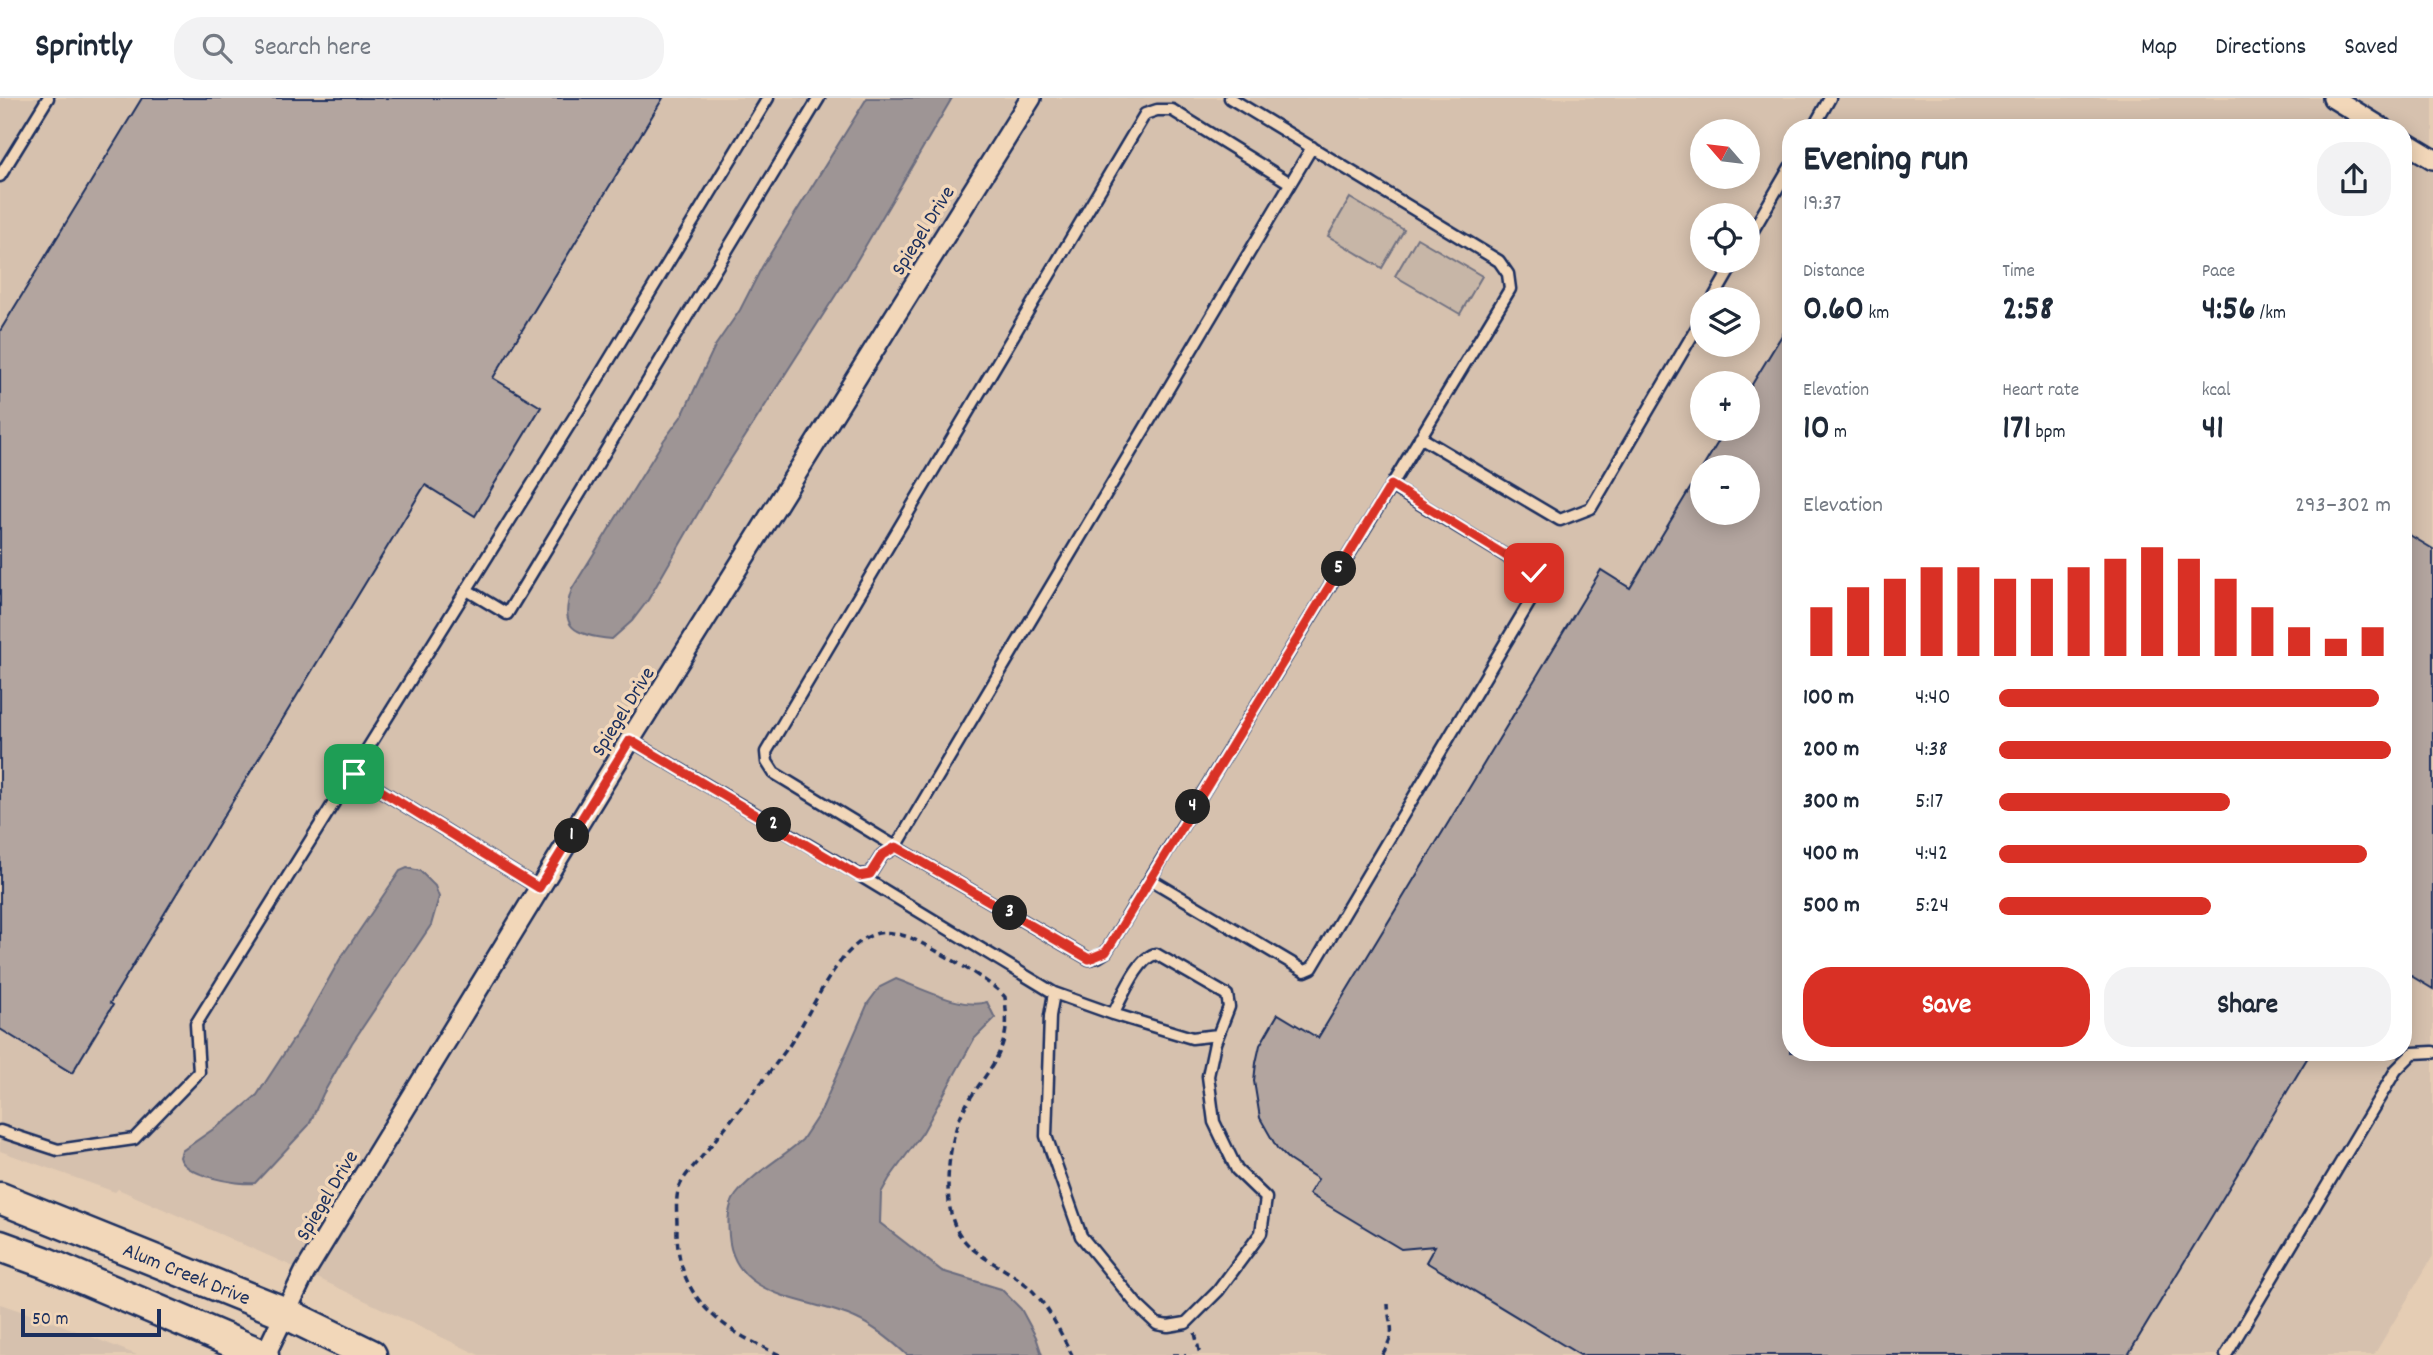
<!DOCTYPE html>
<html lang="en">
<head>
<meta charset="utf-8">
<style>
	body { margin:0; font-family:Dekko,sans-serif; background:#f2f2f3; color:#1f2937; height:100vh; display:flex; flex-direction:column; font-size:26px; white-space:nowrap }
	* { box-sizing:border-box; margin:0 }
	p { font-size:23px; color:#747a83 }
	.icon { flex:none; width:38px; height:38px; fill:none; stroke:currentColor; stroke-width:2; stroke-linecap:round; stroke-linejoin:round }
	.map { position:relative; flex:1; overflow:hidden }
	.side { position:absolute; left:1782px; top:21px; width:630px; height:942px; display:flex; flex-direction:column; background:#fff; border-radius:28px; box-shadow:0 4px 18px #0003 }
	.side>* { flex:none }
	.needle { width:46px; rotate:298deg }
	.fabs { position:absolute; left:1690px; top:21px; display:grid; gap:14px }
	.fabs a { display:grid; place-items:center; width:70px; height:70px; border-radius:50%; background:#fff; box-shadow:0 4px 18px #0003; font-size:35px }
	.scale { position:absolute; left:21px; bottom:18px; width:140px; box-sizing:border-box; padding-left:7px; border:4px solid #1b2f5e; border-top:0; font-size:19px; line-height:24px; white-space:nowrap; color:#1b2f5e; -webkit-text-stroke:5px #f2d7b9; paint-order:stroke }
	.pin { position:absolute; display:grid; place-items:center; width:60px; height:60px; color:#fff; margin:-30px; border-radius:14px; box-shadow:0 4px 10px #0006 }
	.km { position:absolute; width:35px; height:35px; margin:-18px; border-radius:50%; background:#222; color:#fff; font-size:19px; line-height:35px; text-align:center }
	.round { display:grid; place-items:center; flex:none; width:74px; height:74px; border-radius:28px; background:#f2f2f3 }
	.headline { display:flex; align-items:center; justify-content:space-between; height:119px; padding:0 21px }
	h1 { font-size:38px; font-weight:800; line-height:52px }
	.stats { display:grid; grid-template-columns:repeat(3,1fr); gap:10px; height:119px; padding:7px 21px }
	.stats div { display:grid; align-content:center }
	.stats b { font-size:35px; font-weight:800 }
	.stats small { font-size:19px; font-weight:400 }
	.stats p { font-size:19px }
	.chart { height:196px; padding:14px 21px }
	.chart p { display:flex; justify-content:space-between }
	.chart svg { width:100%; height:126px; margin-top:7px; stroke:#d93025; stroke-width:6 }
	.primary-button { display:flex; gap:14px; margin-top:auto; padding:14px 21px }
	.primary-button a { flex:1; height:80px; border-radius:28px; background:#d93025; color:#fff; font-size:28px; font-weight:800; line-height:80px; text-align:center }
	.primary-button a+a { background:#f2f2f3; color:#1f2937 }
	ul { padding:0 21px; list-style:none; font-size:23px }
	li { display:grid; grid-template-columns:112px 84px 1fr; align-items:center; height:52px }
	li i { height:18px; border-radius:9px; background:#d93025 }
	header { display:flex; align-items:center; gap:42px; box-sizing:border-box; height:98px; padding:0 35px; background:#fff; border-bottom:2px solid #e0e1e3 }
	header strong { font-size:33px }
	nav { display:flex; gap:38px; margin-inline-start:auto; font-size:24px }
	.search { width:490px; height:63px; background:#f2f2f3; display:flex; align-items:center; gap:18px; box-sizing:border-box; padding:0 24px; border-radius:28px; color:#747a83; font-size:26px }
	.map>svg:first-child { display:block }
	.built { fill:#d6c1ae; fill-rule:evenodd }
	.green { fill:#c7b6a7; stroke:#717282; stroke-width:2 }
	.water { fill:#9e9595; stroke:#6a6c7f; stroke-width:2 }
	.building { fill:#b3a59f; stroke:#1b2f5e; stroke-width:2; fill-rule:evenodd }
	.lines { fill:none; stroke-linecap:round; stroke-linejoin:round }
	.lane-casing { stroke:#1b2f5e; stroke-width:15 }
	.street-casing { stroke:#1b2f5e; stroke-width:24 }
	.primary-casing { stroke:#1b2f5e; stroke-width:35 }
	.path { stroke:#1b2f5e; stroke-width:3.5; stroke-dasharray:7 5; stroke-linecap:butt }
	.lane { stroke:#f2d7b9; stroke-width:10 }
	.street { stroke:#f2d7b9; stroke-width:19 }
	.primary { stroke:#f2d7b9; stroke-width:30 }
	.route-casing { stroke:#fff; stroke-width:14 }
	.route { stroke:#d93025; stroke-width:9 }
	.labels { text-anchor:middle; stroke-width:7; stroke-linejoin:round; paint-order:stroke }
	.street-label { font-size:21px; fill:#1b2f5e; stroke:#f2d7b9 }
</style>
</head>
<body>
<header>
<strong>Sprintly</strong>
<div class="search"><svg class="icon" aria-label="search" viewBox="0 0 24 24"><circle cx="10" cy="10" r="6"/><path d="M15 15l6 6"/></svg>Search here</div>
<nav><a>Map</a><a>Directions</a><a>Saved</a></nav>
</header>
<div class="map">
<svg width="2433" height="1257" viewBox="0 0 2433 1257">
	<rect width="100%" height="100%" fill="#e5cdb4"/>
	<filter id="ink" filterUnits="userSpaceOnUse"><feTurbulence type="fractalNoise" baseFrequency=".0143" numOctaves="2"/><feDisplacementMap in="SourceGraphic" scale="14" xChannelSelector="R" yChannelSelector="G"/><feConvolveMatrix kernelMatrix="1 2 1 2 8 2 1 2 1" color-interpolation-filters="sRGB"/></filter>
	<g filter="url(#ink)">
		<path class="built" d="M0,0H2433V1158L2374,1257H479L305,1174L118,1091L115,1094L0,1053ZM1790,30H2403V954H1790ZM1703,33H1748V79H1703ZM1703,117H1748V163H1703ZM1703,201H1748V247H1703ZM1703,285H1748V331H1703ZM1703,369H1748V415H1703Z
			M0,1206L59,1226L137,1257H0Z"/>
		<path class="green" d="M1350,100L1404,132L1382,170L1328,138Z
			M1417,140L1482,178L1460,216L1395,178Z"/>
		<path class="water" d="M867,0H952L846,181L713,389L648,502L632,523L612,541C574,537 558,530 572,491L664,342L683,316L715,248L740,212L762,169Z
			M407,770L420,773L435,788L439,799L431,827L352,945L323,996L309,1027L255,1085C238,1087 184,1078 180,1059L182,1053L235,1016L257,997L304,925L340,861L400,773Z
			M896,881C921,890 962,912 987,904L995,920L974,941L923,1034L889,1081L881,1095L880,1125L942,1173L1001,1191L1021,1211L1036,1239L1042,1257H907C891,1242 875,1229 855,1220C810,1199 734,1203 729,1138C728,1125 727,1109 736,1097C751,1077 783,1059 802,1042L821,1013L868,905L880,889Z"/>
		<path class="building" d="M142,0H663L493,280L541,309L475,418L425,387L110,905L113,907L72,975L0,931V233Z
			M1790,224V954H2311L2128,1257H1580L1426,1164L1435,1148L1401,1151L1309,1096L1318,1081L1289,1062L1277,1050L1260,1020L1254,983L1256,965L1260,947L1278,916L1318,940L1601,472L1630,490L1726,331H1748V293ZM1703,369H1748V415H1703Z
			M2403,433L2433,451V891L2403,873Z"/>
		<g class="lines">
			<defs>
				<path id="lane" d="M1813,30L1830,0
					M0,78L48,0
					M1290,85L1172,12H1157L1145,16L766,654L767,664L774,675L896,749C1035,516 1174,283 1312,49
					M1748,141L1790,69
					M1713,201L1735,163
					M1420,339L1560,422L1591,410L1703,219
					M467,492L507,516L819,0
					M630,642L859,777L870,776L882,757L896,749L1089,861L1098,859L1106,854L1150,781L1305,873L1312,870L1541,485L1534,475L1391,388L1510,191L1508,176L1499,163L1230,0
					M354,676L539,790
					M859,777L1054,895L1050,918L1046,1038L1081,1138L1138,1208L1157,1226L1168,1228L1186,1225L1218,1193L1261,1135L1266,1100L1237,1072L1214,1024L1208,978L1215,945L1229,909L1227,897L1156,856C1138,859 1122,900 1113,916L1054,895
					M1150,781L1391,388
					M1113,916L1192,940L1218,937
					M0,1033L58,1052L134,1041L199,974L196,926L583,305L768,0
					M2226,1257L2396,972L2413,955L2433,954"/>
				<path id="street" d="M2333,0L2382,30
					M2403,43L2433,61
					M265,1257L305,1174L630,642L1031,0"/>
				<path id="primary" d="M0,1100L283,1214L371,1257
					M0,1148L44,1164L263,1257"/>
			</defs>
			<use href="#lane" class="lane-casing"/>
			<use href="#street" class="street-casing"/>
			<use href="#primary" class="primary-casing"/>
			<path class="path" d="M1195,1235L1200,1257
				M780,1257C719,1230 675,1200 677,1127C677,1116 675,1101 679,1090C683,1078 696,1066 704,1056C731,1021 760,988 786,952C810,920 835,849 875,836C886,832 900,836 911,840C931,849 992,883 1005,899C1006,913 1008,927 1004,941C997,969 974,989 962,1015C948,1045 941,1105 958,1134C973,1159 1004,1168 1025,1186C1047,1204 1059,1232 1072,1257
				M1172,1257H1186
				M1382,1257C1398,1230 1389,1232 1388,1206"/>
			<use href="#lane" class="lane"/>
			<use href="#street" class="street"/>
			<use href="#primary" class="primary"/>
		</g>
	</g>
	<g class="lines" filter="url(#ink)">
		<defs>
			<path id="route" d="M354,676L539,790L630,642L859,778L870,776L882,757L896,749L1089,861L1106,854L1391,387L1534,475"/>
		</defs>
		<use href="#route" class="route-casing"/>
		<use href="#route" class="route"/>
	</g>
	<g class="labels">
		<g class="street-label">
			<text transform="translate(922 132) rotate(-58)" y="7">Spiegel Drive</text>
			<text transform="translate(622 613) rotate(-58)" y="7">Spiegel Drive</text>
			<text transform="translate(326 1097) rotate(-59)" y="7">Spiegel Drive</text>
			<text transform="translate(187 1175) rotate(22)" y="7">Alum Creek Drive</text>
		</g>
	</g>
</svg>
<div class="fabs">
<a><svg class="needle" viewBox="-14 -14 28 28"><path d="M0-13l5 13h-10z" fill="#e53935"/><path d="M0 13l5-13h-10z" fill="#747a83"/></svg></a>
<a><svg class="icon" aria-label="locate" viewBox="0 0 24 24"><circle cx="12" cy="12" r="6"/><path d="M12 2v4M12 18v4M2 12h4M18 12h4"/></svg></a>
<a><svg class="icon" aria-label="layers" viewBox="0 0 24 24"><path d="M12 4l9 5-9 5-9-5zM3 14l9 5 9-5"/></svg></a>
<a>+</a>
<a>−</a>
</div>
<div class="scale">50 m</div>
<div class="pin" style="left:354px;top:676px;background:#1e9e55"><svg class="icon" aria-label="arrive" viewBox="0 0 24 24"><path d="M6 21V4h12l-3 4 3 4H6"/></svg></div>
<div class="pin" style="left:1534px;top:475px;background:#d93025"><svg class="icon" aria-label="check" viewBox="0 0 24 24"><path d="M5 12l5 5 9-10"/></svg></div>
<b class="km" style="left:572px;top:738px">1</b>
<b class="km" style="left:774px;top:727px">2</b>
<b class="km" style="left:1010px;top:815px">3</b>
<b class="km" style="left:1193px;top:709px">4</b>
<b class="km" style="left:1339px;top:471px">5</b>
<section class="side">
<div class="headline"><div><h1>Evening run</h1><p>19:37</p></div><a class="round"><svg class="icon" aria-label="share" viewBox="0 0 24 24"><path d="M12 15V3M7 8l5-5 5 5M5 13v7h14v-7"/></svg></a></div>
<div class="stats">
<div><p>Distance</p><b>0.60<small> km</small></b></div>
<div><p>Time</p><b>2:58</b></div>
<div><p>Pace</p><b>4:56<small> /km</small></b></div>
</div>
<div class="stats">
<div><p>Elevation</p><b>10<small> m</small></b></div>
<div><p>Heart rate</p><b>171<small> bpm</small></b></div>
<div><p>kcal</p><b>41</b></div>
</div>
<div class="chart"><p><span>Elevation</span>293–302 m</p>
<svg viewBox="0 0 160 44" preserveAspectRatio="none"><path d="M5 44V27M15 44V20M25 44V17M35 44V13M45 44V13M55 44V17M65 44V17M75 44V13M85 44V10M95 44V6M105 44V10M115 44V17M125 44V27M135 44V34M145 44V38M155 44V34"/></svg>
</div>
<ul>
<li><b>100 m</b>4:40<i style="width:97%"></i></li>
<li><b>200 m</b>4:38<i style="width:100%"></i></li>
<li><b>300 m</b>5:17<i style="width:59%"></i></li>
<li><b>400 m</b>4:42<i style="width:94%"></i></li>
<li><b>500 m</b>5:24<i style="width:54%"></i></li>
</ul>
<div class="primary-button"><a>Save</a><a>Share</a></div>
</section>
</div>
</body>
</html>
